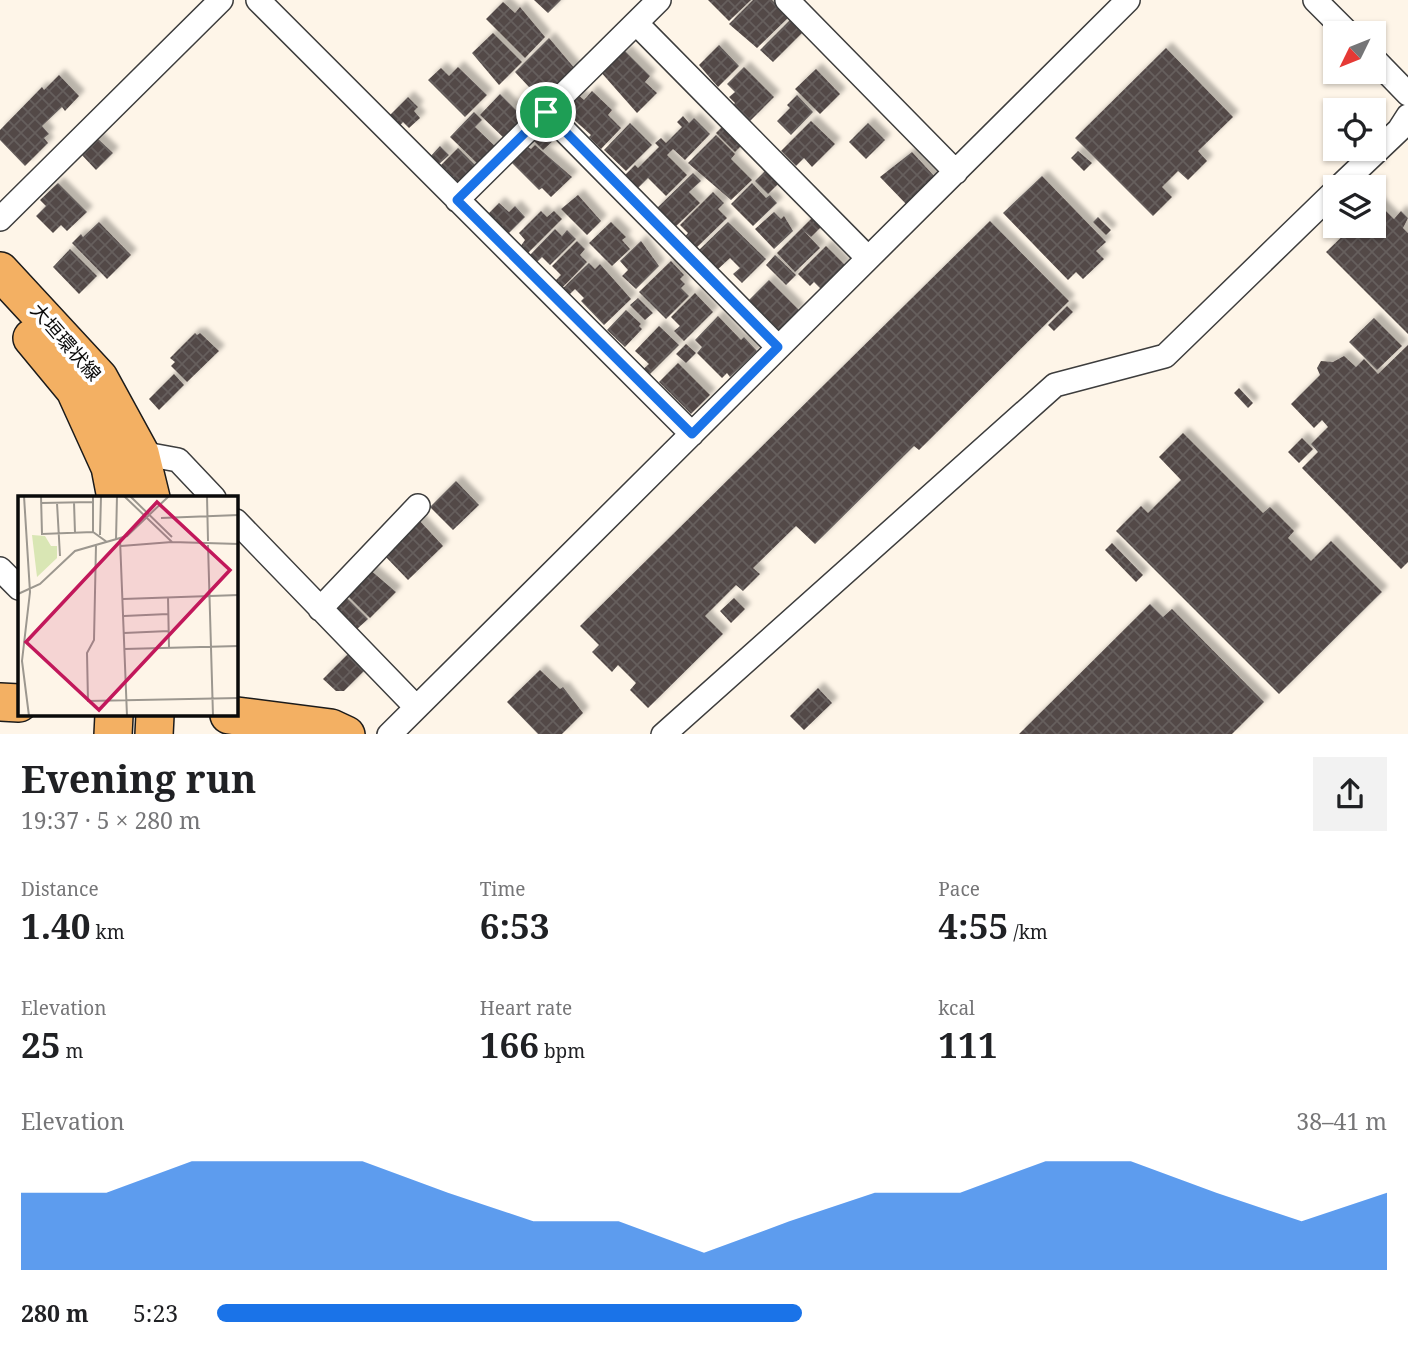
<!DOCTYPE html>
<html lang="en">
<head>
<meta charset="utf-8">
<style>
	body { margin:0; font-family:"Noto Serif","Noto Sans JP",serif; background:#f2f2f2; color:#202124; height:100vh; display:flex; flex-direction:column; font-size:26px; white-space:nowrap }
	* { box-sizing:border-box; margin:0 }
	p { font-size:23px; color:#757577 }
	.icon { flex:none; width:38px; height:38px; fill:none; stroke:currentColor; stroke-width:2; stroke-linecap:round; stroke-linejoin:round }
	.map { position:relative; height:734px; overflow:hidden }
	.details { display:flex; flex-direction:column; background:#fff; flex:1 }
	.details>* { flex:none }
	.needle { width:46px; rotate:227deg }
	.fabs { position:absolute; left:1323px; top:21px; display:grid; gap:14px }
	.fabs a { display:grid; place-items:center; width:63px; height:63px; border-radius:0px; background:#fff; box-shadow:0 2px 5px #0004; font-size:35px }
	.pin { position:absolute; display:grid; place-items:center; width:60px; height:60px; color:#fff; margin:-30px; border:4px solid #fff; border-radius:50%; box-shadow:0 2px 7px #0007 }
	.round { display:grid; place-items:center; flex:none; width:74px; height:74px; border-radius:0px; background:#f2f2f2 }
	.summary { display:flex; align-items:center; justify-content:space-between; height:119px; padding:0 21px }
	h1 { font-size:38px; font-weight:700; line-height:52px }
	.figures { display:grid; grid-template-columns:repeat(3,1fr); gap:10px; height:119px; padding:7px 21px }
	.figures div { display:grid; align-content:center }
	.figures b { font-size:35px; font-weight:700 }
	.figures small { font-size:19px; font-weight:400 }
	.figures p { font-size:19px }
	.chart { height:196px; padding:14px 21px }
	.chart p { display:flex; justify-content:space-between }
	.chart svg { width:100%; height:126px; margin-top:7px; fill:#1a73e8; opacity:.7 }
	ul { padding:0 21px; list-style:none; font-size:23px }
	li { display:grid; grid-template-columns:112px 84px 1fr; align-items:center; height:52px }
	li i { height:18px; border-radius:9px; background:#1a73e8 }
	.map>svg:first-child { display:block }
	.building { fill:url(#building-cross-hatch); filter:url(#shadow) }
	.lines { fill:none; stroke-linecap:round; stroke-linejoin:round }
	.minor-casing { stroke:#3d3d3d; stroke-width:26 }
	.primary-casing { stroke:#1b1b1b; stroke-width:40 }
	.minor { stroke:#fff; stroke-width:23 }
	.primary { stroke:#f3b063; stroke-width:37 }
	.route-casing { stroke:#fff; stroke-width:14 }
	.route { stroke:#1a73e8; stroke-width:9 }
	.labels { text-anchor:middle; stroke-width:7; stroke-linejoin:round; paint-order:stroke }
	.street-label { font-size:19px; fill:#0a0a0a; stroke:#fff }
	.inset-road { fill:none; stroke:#9c978f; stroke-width:2 }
	.view { fill:#c2185b; fill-opacity:0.15; stroke:#c2185b; stroke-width:3.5 }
	.inset-edge { fill:none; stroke:#0a0a0a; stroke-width:3.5 }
</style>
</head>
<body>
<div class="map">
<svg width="1408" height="735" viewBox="0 0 1408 735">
	<defs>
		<pattern id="building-cross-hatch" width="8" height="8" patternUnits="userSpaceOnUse" patternTransform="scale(1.75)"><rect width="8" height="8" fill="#524947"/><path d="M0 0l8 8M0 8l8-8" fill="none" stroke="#665f5d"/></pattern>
		<filter id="shadow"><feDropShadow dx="6" dy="-6" stdDeviation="2" flood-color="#0004"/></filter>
	</defs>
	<rect width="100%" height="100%" fill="#fef5e8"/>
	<path class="building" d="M534,0H561L548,13Z
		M708,0H751L729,21Z
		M753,0H772L789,17L757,48L729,24Z
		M503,2L515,13L520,7L545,37L525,58L486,19Z
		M791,19L804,31L773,62L760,50Z
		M493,33L522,62L499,85L472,53Z
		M549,38L576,70L543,102L515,72Z
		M719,45L739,66L718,87L699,65Z
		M1166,48L1233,117L1198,151L1207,161L1188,180L1178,171L1162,187L1172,197L1153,216L1075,138Z
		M625,51L650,76L645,82L657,93L637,113L599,70L616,54L619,57Z
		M458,67L487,95L465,117L428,80L441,68L449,76Z
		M744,67L774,97L750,121L733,105L735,103L729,97L735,92L727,84Z
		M816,69L840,94L820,114L795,89Z
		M59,75L79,96L65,111L62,107L42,126L49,134L44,138L48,143L25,166L0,140V130L42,87L44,90Z
		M592,91L612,110L608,115L621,128L601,149L589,137L591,135L561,108L576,93L584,100Z
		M500,94L526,120L507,141L480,115Z
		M797,95L813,112L791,135L777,121L790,108L787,105Z
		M408,97L418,107L414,111L420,118L409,128L403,122L396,130L390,123L394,119L390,115Z
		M474,112L482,120L475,127L498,149L481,167L450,137Z
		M683,116L689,123L694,118L710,134L685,160L673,149L667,155L687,175L666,196L648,178L636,190L623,177L635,165L638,168L659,147L655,143L661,138L666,143L682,127L677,122Z
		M811,121L835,144L812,167L804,158L796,166L781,151Z
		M630,123L652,145L626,171L604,150Z
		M868,123L885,140L866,159L849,142Z
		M724,125L743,144L735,152L716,133Z
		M543,127L555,139L543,150L532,139Z
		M716,135L735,154L731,159L752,180L731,200L688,163Z
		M96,137L113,153L96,170L80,153Z
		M535,145L572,177L551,197L542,188L539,190L512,163L528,147L531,149Z
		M440,146L449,155L437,166L429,158Z
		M458,148L479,169L462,186L441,165Z
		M1078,151L1092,163L1084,171L1071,158Z
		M912,152L936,178L907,205L880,177Z
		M769,167L782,180L768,194L755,181Z
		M693,173L701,181L689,192L700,203L673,229L655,210Z
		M1042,176L1106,242L1096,251L1104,259L1083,279L1076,272L1068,280L1003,213Z
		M58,183L87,212L67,231L61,225L53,233L36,216L46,206L40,200Z
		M752,183L766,198L770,195L777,203L753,226L731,204Z
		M713,192L724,203L718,209L727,218L694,250L683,239L688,233L680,225Z
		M578,195L601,221L587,235L561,209Z
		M1377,202L1394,219L1401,211L1408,218L1403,228L1408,233V334L1326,252L1353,226H1374V205Z
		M499,203L509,212L515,206L525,217L506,236L486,216Z
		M541,211L547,217L554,211L562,219L527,254L520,247L525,240L519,233Z
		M774,212L781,219L784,216L793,231L774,249L755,229Z
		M815,215L824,224L811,237L804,231L820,248L795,272L777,253Z
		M1098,217L1111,230L1106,235L1093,222Z
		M990,221L1069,301L919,450L914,446L815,544L796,526L753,568L760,574L743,591L736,585L705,616L723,634L648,708L630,690L636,683L618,665L612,672L592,652L599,645L580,626Z
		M99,222L131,255L107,279L72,243L81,234L83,237Z
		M611,222L626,237L622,240L630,249L612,266L589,243Z
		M728,222L766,259L742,283L733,274L740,268L730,258L717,270L699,250Z
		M555,229L562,236L567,230L576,239L550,265L542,257L536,263L529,256Z
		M577,241L585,249L580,255L587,262L560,290L553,283L561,275L552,266Z
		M641,241L659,266L636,289L622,276L628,270L620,261Z
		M826,246L845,265L821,289L814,282L810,286L798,274Z
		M70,249L97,276L79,294L53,267Z
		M775,255L796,275L786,285L766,265Z
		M671,261L684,275L680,279L685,284L681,288L689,296L666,319L639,292Z
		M589,263L595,269L600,264L631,299L604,325L581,301L584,298L575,289L567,297L561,290Z
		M769,280L799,310L779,330L749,300Z
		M695,293L713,312L684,341L674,331L680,326L671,317Z
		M638,298L653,313L645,320L630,305Z
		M1067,306L1073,312L1054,331L1048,325Z
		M626,310L641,324L639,326L642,329L625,347L607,330Z
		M718,316L741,340L744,337L757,351L730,377L727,373L722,378L697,353L702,347L695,340Z
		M1374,318L1402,346L1377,370L1349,342Z
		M659,326L679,345L645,379L639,373L649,364L635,351Z
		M195,333L197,335L200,333L219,351L187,382L171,366L175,362L170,358Z
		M686,344L696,353L686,363L676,354Z
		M1408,345V562L1401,569L1302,468L1318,452L1311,444L1328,427L1322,420L1314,428L1291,404L1320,375L1317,368L1321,361L1333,362L1344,356L1356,367L1364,359L1378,374Z
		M678,363L710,395L691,414L659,382Z
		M174,374L184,385L159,410L149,399Z
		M1239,388L1253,403L1248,408L1234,393Z
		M1183,433L1263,513L1270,507L1294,531L1288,538L1311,561L1331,541L1382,592L1279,694L1116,531L1141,506L1148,513L1181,480L1159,457Z
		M1302,438L1313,449L1299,463L1288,452Z
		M456,481L479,505L453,530L430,507Z
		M418,519L443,546L408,580L384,555Z
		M1112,543L1143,575L1136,582L1105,550Z
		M369,569L396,592L370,618L344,592Z
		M347,598L368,619L357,629L337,608Z
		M734,598L745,609L731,623L720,611Z
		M1150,604L1163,617L1172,609L1264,702L1231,735H1018Z
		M350,652L367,668L344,691H336L323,679Z
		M540,670L560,689L563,687L583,713L561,735H539L507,702Z
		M818,688L832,703L804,730L790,716Z"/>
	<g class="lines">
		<defs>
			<path id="minor" d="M258,0L692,434
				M787,0L956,172
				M1315,0L1348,33
				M636,23L868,258
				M1374,59L1408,94
				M546,112L778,347
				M1339,187L1399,130L1408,116
				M457,200L659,0
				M0,219L221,0
				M140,453L178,460L214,498
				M236,521L416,707
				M0,569L19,588
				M320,609L418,506
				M389,735L1128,0
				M663,735L1055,385L1165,356L1335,191"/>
			<path id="primary" d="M0,271L99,378L140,453L151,498
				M32,338L75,390L110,467L116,498
				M0,702L19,703
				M229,715L331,728L346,735
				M113,735L114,715
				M154,735L155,715"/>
		</defs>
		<use href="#minor" class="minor-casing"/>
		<use href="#primary" class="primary-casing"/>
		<use href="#minor" class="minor"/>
		<use href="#primary" class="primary"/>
	</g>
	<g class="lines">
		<defs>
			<path id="route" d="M546,112L778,347L692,434L457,200Z"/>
		</defs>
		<use href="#route" class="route-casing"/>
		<use href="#route" class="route"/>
	</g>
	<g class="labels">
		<g class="street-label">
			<text transform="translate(66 342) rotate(49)" y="7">大垣環状線</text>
		</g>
	</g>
	<g transform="translate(18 496)">
		<rect width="220" height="220" fill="#fef5e8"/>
		<path d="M14,39L27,40L33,50H39V62L19,81Z" fill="#d9e6b4"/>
		<path class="inset-road" d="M6,0L12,96L4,165L11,220M23,0L24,38L75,36L89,46M75,0V36M106,0L154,46L221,48M112,0L154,41M189,0L190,45M56,6L57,37M23,7L75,6M39,7L42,60M143,22L221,19M82,39L83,0M102,43L109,220M98,44L99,0M78,49L76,144L69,157L70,205L221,202M190,49L195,220M103,50L154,46M0,98L22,88L57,55L109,40L151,0M150,101L151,152M105,103L221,99M106,120L150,118M106,137L151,135M106,153L221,150"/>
		<path class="view" d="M139,6L212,74L81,214L8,146Z"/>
		<rect width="220" height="220" class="inset-edge"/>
	</g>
</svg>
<div class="fabs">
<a><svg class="needle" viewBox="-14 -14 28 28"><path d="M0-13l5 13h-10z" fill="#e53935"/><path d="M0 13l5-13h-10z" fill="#757577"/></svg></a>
<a><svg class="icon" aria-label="locate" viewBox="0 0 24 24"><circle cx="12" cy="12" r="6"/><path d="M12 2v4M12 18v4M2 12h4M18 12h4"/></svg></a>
<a><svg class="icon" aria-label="layers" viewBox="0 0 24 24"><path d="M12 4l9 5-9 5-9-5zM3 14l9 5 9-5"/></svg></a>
</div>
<div class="pin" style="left:546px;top:112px;background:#1e9e55"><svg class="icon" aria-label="arrive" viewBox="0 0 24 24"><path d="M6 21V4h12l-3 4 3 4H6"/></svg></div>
</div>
<section class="details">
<div class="summary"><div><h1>Evening run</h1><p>19:37 · 5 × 280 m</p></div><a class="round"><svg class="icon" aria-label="share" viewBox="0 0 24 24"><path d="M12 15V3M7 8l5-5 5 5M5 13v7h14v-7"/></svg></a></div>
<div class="figures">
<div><p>Distance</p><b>1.40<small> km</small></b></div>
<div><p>Time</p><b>6:53</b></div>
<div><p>Pace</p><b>4:55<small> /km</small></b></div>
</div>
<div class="figures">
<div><p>Elevation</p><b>25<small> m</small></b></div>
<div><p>Heart rate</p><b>166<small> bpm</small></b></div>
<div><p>kcal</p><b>111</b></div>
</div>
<div class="chart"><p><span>Elevation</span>38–41 m</p>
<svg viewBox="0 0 160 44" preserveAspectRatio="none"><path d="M0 44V17L10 17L20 6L30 6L40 6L50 17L60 27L70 27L80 38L90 27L100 17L110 17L120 6L130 6L140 17L150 27L160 17V44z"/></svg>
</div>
<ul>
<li><b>280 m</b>5:23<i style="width:50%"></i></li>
</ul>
</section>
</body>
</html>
